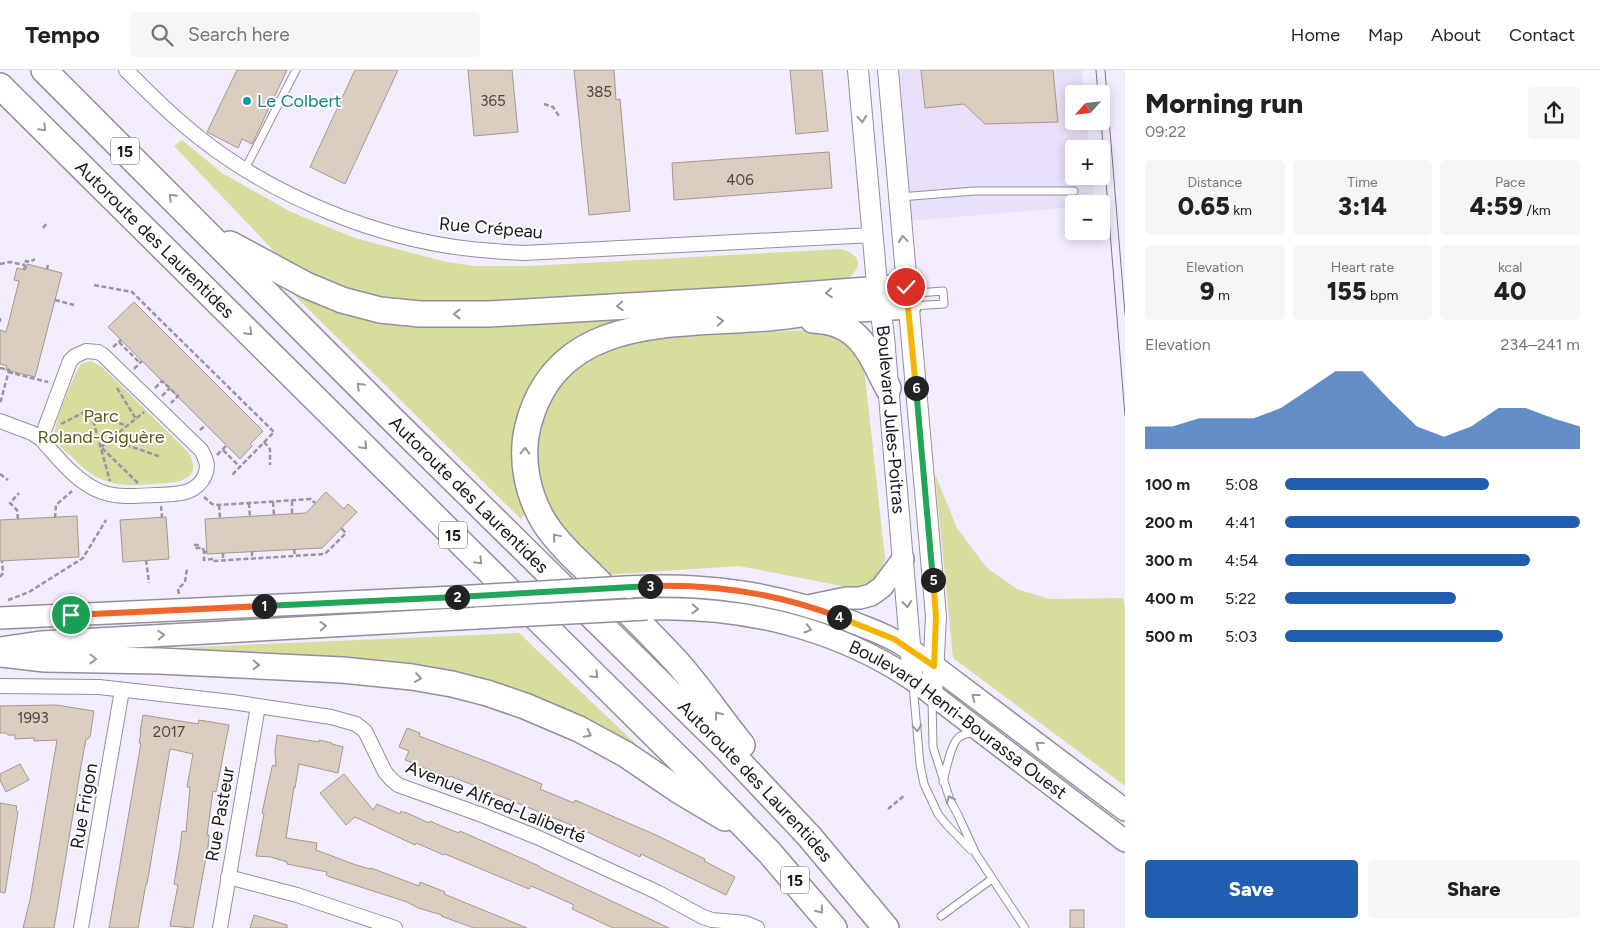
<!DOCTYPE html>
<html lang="en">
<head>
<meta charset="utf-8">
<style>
	body { margin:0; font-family:Figtree,sans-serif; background:#f6f6f6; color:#202124; height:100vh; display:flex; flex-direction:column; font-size:19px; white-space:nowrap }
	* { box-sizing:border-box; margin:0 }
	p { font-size:16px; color:#757577 }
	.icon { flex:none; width:28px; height:28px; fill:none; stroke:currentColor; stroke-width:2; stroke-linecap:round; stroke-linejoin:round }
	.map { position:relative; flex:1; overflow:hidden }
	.panel { display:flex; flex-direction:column; background:#fff; width:475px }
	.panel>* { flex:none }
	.needle { width:32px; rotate:243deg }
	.buttons { position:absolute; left:1065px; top:15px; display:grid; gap:10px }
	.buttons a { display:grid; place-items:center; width:45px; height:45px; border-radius:5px; background:#fff; box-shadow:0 2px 12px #0003; font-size:25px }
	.pin { position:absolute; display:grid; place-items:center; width:42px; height:42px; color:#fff; margin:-21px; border:2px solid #fff; border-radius:50%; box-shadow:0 1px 5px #0007 }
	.km { position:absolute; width:25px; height:25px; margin:-12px; border-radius:50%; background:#222; color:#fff; font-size:14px; line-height:25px; text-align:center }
	.round { display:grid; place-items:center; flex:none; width:52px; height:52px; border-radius:5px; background:#f6f6f6 }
	.summary { display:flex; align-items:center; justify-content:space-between; height:85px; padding:0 20px }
	h1 { font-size:28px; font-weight:800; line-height:38px }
	.figures { display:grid; grid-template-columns:repeat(3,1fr); gap:8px; height:85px; padding:5px 20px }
	.figures div { display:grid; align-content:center; border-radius:5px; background:#f6f6f6; text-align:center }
	.figures b { font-size:25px; font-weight:800 }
	.figures small { font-size:14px; font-weight:400 }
	.figures p { font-size:14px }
	.chart { height:140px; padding:10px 20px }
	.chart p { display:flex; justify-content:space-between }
	.chart svg { width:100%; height:90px; margin-top:5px; fill:#225eaf; opacity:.7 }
	.button { display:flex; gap:10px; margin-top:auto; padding:10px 20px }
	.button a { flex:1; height:58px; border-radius:5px; background:#225eaf; color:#fff; font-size:20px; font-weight:800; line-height:58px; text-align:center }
	.button a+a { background:#f6f6f6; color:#202124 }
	ul { padding:0 20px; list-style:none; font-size:16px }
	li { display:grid; grid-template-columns:80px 60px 1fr; align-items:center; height:38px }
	li i { height:12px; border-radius:6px; background:#225eaf }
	header { display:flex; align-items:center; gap:30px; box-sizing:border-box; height:70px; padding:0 25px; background:#fff; border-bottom:1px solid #e0e0e0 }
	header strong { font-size:24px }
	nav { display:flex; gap:28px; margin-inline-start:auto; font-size:18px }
	.search { width:350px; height:45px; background:#f6f6f6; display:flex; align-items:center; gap:12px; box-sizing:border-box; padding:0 18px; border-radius:5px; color:#757577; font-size:19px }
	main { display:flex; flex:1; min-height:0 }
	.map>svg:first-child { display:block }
	.built { fill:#e8dff8 }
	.green { fill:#d8dc9c }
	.building { fill:#dbcdbf; stroke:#a4988a }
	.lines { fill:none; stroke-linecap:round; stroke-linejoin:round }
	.lane-casing { stroke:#938e9e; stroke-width:9 }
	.street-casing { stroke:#938e9e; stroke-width:16 }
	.secondary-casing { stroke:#938e9e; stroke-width:22 }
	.primary-casing { stroke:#938e9e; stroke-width:24 }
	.highway-casing { stroke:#938e9e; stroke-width:28 }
	.path { stroke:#9894a1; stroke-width:2.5; stroke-dasharray:5 2.5; stroke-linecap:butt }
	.lane { stroke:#fff; stroke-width:7 }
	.street { stroke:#fff; stroke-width:14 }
	.secondary { stroke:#fff; stroke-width:20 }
	.primary { stroke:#fff; stroke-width:21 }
	.highway { stroke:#fff; stroke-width:25 }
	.tram { stroke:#7a7682; stroke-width:1 }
	.primary-bridge-casing { stroke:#938e9e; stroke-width:24; stroke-linecap:butt }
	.primary-bridge { stroke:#fff; stroke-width:21 }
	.oneway { stroke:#979699 }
	.split-1-casing { stroke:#fff; stroke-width:10 }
	.split-2-casing { stroke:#fff; stroke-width:10 }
	.split-3-casing { stroke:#fff; stroke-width:10 }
	.split-4-casing { stroke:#fff; stroke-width:10 }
	.split-5-casing { stroke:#fff; stroke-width:10 }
	.split-6-casing { stroke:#fff; stroke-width:10 }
	.split-7-casing { stroke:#fff; stroke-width:10 }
	.split-1 { stroke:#f0652b; stroke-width:6 }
	.split-2 { stroke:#22a559; stroke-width:6 }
	.split-3 { stroke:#22a559; stroke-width:6 }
	.split-4 { stroke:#f0652b; stroke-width:6 }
	.split-5 { stroke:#f5b400; stroke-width:6 }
	.split-6 { stroke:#22a559; stroke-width:6 }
	.split-7 { stroke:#f5b400; stroke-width:6 }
	.culture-dot { fill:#0f9aa8; stroke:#fff; stroke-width:2 }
	.labels { text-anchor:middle; stroke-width:4; stroke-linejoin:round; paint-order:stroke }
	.number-label { font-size:15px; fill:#494445 }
	.shield { fill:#fff; stroke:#5d5c60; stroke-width:1 }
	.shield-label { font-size:16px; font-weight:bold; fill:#18161c }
	.culture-label { font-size:18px; fill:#0d838f; stroke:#fff; text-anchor:start }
	.street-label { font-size:18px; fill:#18161c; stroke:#fff }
	.park-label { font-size:18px; fill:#5a5b15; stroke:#fff }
</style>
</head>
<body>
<header>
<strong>Tempo</strong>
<div class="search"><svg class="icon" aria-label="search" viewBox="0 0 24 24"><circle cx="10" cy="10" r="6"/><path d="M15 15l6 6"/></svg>Search here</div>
<nav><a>Home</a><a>Map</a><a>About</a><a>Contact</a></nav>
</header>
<main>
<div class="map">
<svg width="1125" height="858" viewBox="0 0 1125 858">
	<rect width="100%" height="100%" fill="#f2ecfe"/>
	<path class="built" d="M900,0H1082L1084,24H1074V51H1087L1089,79H1074V106H1092L1094,134H1074V137L910,151Z"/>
	<path class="green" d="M182,70L222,103L291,142L355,168L442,191L473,196H530L841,179C863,185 863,199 845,210L481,235L390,233L338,220L288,196L174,76Z
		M296,220L331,235L629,244V252L548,297L526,442L521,449L293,224Z
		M809,260C825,263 845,267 856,282C859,286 861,292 864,297L885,488L881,502L872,511L863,516H842L739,496L602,505L549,441L537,414L534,386L541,342L570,301L587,289L641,269Z
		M91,291L102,297L188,382C206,412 174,413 153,414C135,415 118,417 101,409C89,404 80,395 71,386C64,380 56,374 55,365C53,354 74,305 81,294Z
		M935,404L957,458L987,498L1017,519L1049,529L1123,528L1125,540V716L953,588Z
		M519,563L640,678L633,684L491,619L85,582Z"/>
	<path class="building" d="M237,0H287L252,74L242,69L238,78L207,62Z
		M355,0H398L345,114L310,97Z
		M468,0H512L518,62L474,66Z
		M574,0H614L616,30L620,29L630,141L589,145Z
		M790,0H822L828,61L796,64Z
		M921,0H1053L1058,52L985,54L964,34L925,38Z
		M829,82L832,118L674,130L672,93Z
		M27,194L62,203L35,307L6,300L7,296L0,294V260L6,262L8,255L19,211L14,210L17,198L26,200Z
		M134,232L263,361L250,374L252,376L240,389L108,257Z
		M326,422L344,439L348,434L357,442L322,478L207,484L205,449L306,443Z
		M77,446L79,487L0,491V450Z
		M166,447L169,489L123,492L120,450Z
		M56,635L94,641L90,667H89L88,669H86L81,696L54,858H23L30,830L57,670L34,671V668L15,669V665H8L6,663H0V636Z
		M143,645L198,654L199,650L229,655L216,722L213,721L207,765H209L208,777L193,858L170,856L178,815L174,814L180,778L182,761L186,762L190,717H187L193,684L171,679H170L147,814H146L138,858H109L141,673H139L141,662H140Z
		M407,658L420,663L419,666L493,694L542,714L540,719L574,733L575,730L656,765L705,789L704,791L735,807L726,825L641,784L640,787L581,759L478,717L450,706L449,708L405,690L409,681L399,677Z
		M277,665L319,672V670L332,673V674L343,677L338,703L299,694L295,718L294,717L286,768L317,773L316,780L356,795L370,799L371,798L419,816L420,812L445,822L444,824L527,858H474L441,846L442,845L418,838L407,832L330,807L326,805L327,802L287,794V792L271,787L256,786L264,744L262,743L272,697L273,695L276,696L275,681Z
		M20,694L29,710L6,722L0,710V704Z
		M344,704L373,740L377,734L400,744L401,741L405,743V742L429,753L430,751L441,756L459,763L460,761L539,796V797L669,858H613L572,839L574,835L552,825L531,816L529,819L445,784L444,785L416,773L415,775L355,747L346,755L320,723Z
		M0,733L17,736L16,740L18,742L5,823L0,822Z
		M1070,840H1084V858H1070Z
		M254,845L287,855V858H250Z"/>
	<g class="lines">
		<defs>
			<path id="lane" d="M245,99L296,0
				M900,127L974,121H1074
				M910,219L918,223L943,221L944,234L911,236
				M913,615L920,694L924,714L938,744L946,754L971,780
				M932,629L933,677L950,730L958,745L976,784L1025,858
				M943,712C946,701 950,675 959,667C963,664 969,663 974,662
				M941,846L992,809"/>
			<path id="street" d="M126,0C150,24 174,48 201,69C275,127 378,169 471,179C489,181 507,182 524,183L873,165
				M86,281L98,282L103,285L201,380C206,389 209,396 205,405C196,426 174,424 155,425C137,426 119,428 102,422C77,413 58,388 41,369L70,291L75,286Z
				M0,351L32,363L41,369
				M0,616L99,617L232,632L331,647L356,654L365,661L385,702L391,709L398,715L482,745L539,768L657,822L703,847L712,850L745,853L757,858
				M228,807L297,825L395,858
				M81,858L122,620
				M220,858L258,636"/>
			<g id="secondary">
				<path id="s1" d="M858,0L876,203L884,267L913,610"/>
				<path d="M888,0L936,546L932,625"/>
			</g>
			<g id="primary">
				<path d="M626,517C705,513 776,522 850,551C864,557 879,562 892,569C907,576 920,587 934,596L1125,740"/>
				<path d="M808,536L846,528H860L871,525L882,517L903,489"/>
				<path id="s2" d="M647,539C741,536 834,557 913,610L1125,771"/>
				<path d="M0,548L455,527"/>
				<path d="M0,578L42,572L476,548"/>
			</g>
			<g id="highway">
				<path id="s3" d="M44,0L394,351L725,677L809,766L886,858"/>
				<path id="s4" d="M0,16L691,701L770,783L834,858"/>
				<path d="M230,174L306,215L342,230L380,240L420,244H489L749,229L907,217"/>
				<path d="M813,250C860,252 869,282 888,318"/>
				<path d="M0,584L45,589L159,591L342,600L412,607L452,614L487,623L525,636L579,659L625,684L678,720L725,748"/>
				<path d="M742,675C720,648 698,615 675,590C648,561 619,533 591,504C574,488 556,471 544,452C527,424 520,387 528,356C557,242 676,256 768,248C786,247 803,243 821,242C850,239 879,238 908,236"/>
			</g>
		</defs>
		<use href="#lane" class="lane-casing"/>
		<use href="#street" class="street-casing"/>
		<use href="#secondary" class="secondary-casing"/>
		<use href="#primary" class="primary-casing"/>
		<use href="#highway" class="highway-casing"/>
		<path class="path" d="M544,34L553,37L559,46
			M43,158L47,153
			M0,194L10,192L25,195
			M47,199L48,195
			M24,200L26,191L30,192L35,189
			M94,215L132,222L274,362L231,406
			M55,230L74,235
			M0,248V252
			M119,272L140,293
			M113,277L121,270
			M0,298L9,300L0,334
			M134,299L142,291
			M8,302L48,312
			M117,318L136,349
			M155,318L162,311L178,326L171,333
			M162,326L170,318
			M91,343L127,356
			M61,354L90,339L110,411
			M200,360L206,355
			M113,368L115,371L161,387
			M264,372L270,379V395
			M223,380L240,397
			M217,385L227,375
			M0,404L8,410
			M138,413L101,377L144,342
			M204,427L212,434L218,435L311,429L315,433
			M292,431V444
			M273,432L274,445
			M249,433L250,447
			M219,435L220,448
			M161,436L162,447
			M55,448L56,435L72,421
			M18,449L17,440L10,433L19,423
			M199,475H195V478H203L204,482
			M294,479L295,486
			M252,481V488
			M207,482H204V490L213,489V491L325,484L346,463L341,458
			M223,483V490
			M146,490L149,513
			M0,507L3,503L2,491
			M179,524L178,519L185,512L187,498
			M8,530L29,522L83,488L106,450
			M888,739L905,725"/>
		<use href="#lane" class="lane"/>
		<use href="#street" class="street"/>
		<use href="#secondary" class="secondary"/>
		<use href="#primary" class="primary"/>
		<use href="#highway" class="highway"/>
		<path class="tram" d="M1096,0L1098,24
			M1105,0L1125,244
			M1101,51L1125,346"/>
		<defs>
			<path id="primary-bridge" d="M455,527L626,517
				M476,548L647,539"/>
		</defs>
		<use href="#primary-bridge" class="primary-bridge-casing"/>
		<use href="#primary-bridge" class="primary-bridge"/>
	</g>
	<defs><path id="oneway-chevron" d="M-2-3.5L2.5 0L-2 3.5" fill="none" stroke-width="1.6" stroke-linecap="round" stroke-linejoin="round" transform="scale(1.25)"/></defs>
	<g class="oneway">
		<use href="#oneway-chevron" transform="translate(862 49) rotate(85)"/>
		<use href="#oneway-chevron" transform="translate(43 58) rotate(45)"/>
		<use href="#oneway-chevron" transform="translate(172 127) rotate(-135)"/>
		<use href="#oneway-chevron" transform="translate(903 169) rotate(-95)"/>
		<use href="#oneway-chevron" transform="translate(829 223) rotate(176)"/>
		<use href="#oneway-chevron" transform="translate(620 236) rotate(177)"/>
		<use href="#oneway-chevron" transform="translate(457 244) rotate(-180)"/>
		<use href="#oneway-chevron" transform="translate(720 251) rotate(-3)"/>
		<use href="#oneway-chevron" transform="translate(249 262) rotate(45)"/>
		<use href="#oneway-chevron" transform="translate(360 316) rotate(-135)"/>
		<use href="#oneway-chevron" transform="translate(364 376) rotate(45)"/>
		<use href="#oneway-chevron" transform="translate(525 381) rotate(-88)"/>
		<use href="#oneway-chevron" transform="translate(556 467) rotate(-130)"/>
		<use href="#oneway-chevron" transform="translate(479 491) rotate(45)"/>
		<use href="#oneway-chevron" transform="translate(907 534) rotate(84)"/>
		<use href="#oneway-chevron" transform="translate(695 539) rotate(3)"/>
		<use href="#oneway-chevron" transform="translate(323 556) rotate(-3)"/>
		<use href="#oneway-chevron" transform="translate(808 559) rotate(17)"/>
		<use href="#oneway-chevron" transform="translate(161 565) rotate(-3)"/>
		<use href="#oneway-chevron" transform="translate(93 589) rotate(1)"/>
		<use href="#oneway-chevron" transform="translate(256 595) rotate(2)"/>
		<use href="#oneway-chevron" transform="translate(595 605) rotate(45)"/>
		<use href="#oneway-chevron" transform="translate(418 608) rotate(8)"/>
		<use href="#oneway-chevron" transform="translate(975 627) rotate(-143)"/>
		<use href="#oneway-chevron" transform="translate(718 645) rotate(-128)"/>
		<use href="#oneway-chevron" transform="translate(917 658) rotate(85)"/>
		<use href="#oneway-chevron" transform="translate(588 664) rotate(27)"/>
		<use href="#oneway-chevron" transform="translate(1039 675) rotate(-143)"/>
		<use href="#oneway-chevron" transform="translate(950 729) rotate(-114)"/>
		<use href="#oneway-chevron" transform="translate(820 840) rotate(51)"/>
	</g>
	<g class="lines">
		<defs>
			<path id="split-1" d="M71,545L264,536"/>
			<path id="split-2" d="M264,536L457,527"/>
			<path id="split-3" d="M457,527L650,516"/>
			<path id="split-4" d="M650,516C714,514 779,524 839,547"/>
			<path id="split-5" d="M839,547L894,569L934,596L936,546L933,510"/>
			<path id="split-6" d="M916,318L933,510"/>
			<path id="split-7" d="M906,217L916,318"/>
		</defs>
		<use href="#split-1" class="split-1-casing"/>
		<use href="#split-2" class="split-2-casing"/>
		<use href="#split-3" class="split-3-casing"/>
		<use href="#split-4" class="split-4-casing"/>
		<use href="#split-5" class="split-5-casing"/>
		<use href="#split-6" class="split-6-casing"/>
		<use href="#split-7" class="split-7-casing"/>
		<use href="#split-1" class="split-1"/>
		<use href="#split-2" class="split-2"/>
		<use href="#split-3" class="split-3"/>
		<use href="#split-4" class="split-4"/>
		<use href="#split-5" class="split-5"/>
		<use href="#split-6" class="split-6"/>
		<use href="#split-7" class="split-7"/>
	</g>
	<circle class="culture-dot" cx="247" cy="31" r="5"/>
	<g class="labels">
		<g class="number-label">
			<text x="599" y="27">385</text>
			<text x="493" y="36">365</text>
			<text x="740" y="115">406</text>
			<text x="33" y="653">1993</text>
			<text x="169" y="667">2017</text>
		</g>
		<g class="shield">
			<rect x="111" y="67.5" width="28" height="27" rx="4"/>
			<rect x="439" y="451.5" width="28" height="27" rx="4"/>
			<rect x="781" y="796.5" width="28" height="27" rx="4"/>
		</g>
		<g class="shield-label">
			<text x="125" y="87">15</text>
			<text x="453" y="471">15</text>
			<text x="795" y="816">15</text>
		</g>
		<g class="culture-label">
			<text x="257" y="37">Le Colbert</text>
		</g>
		<g class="street-label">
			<text transform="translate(491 158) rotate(5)" y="6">Rue Crépeau</text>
			<text dy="6" stroke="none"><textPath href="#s4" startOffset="218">Autoroute des Laurentides</textPath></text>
			<text dy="6" stroke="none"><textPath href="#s1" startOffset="351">Boulevard Jules-Poitras</textPath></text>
			<text dy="6" stroke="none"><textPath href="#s3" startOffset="601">Autoroute des Laurentides</textPath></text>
			<text dy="6" stroke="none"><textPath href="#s2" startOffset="339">Boulevard Henri-Bourassa Ouest</textPath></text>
			<text dy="6" stroke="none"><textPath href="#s3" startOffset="1006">Autoroute des Laurentides</textPath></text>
			<text transform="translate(496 732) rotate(22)" y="6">Avenue Alfred-Laliberté</text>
			<text transform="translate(84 736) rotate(-80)" y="6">Rue Frigon</text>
			<text transform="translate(220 744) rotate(-80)" y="6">Rue Pasteur</text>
		</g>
		<g class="park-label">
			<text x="101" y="352">Parc<tspan x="101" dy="21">Roland-Giguère</tspan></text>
		</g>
	</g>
</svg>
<div class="buttons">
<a><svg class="needle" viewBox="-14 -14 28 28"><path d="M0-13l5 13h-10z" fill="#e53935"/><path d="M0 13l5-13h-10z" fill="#757577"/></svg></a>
<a>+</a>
<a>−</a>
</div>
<div class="pin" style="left:71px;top:545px;background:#1e9e55"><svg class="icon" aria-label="arrive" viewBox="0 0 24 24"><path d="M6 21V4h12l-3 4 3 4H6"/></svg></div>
<div class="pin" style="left:906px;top:217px;background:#d93025"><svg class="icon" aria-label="check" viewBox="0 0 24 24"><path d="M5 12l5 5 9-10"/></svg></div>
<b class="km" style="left:264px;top:536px">1</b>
<b class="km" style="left:457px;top:527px">2</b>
<b class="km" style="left:650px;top:516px">3</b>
<b class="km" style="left:839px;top:547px">4</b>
<b class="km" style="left:933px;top:510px">5</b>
<b class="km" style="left:916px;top:318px">6</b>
</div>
<section class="panel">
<div class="summary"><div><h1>Morning run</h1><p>09:22</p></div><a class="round"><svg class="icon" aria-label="share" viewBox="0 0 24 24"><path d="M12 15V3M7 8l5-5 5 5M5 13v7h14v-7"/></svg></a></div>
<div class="figures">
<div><p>Distance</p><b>0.65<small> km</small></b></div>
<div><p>Time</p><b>3:14</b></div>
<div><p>Pace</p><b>4:59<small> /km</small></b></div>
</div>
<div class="figures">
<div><p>Elevation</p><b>9<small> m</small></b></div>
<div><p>Heart rate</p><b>155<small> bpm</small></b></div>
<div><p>kcal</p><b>40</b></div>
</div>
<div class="chart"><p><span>Elevation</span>234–241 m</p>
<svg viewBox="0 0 160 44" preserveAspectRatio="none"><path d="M0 44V33L10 33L20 29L30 29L40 29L50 24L60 15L70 6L80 6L90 20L100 33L110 38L120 33L130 24L140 24L150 29L160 33V44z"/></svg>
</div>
<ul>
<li><b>100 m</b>5:08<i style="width:69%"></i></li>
<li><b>200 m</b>4:41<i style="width:100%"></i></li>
<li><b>300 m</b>4:54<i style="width:83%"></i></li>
<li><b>400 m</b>5:22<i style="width:58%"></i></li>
<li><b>500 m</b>5:03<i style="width:74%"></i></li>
</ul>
<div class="button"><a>Save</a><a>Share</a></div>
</section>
</main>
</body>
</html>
